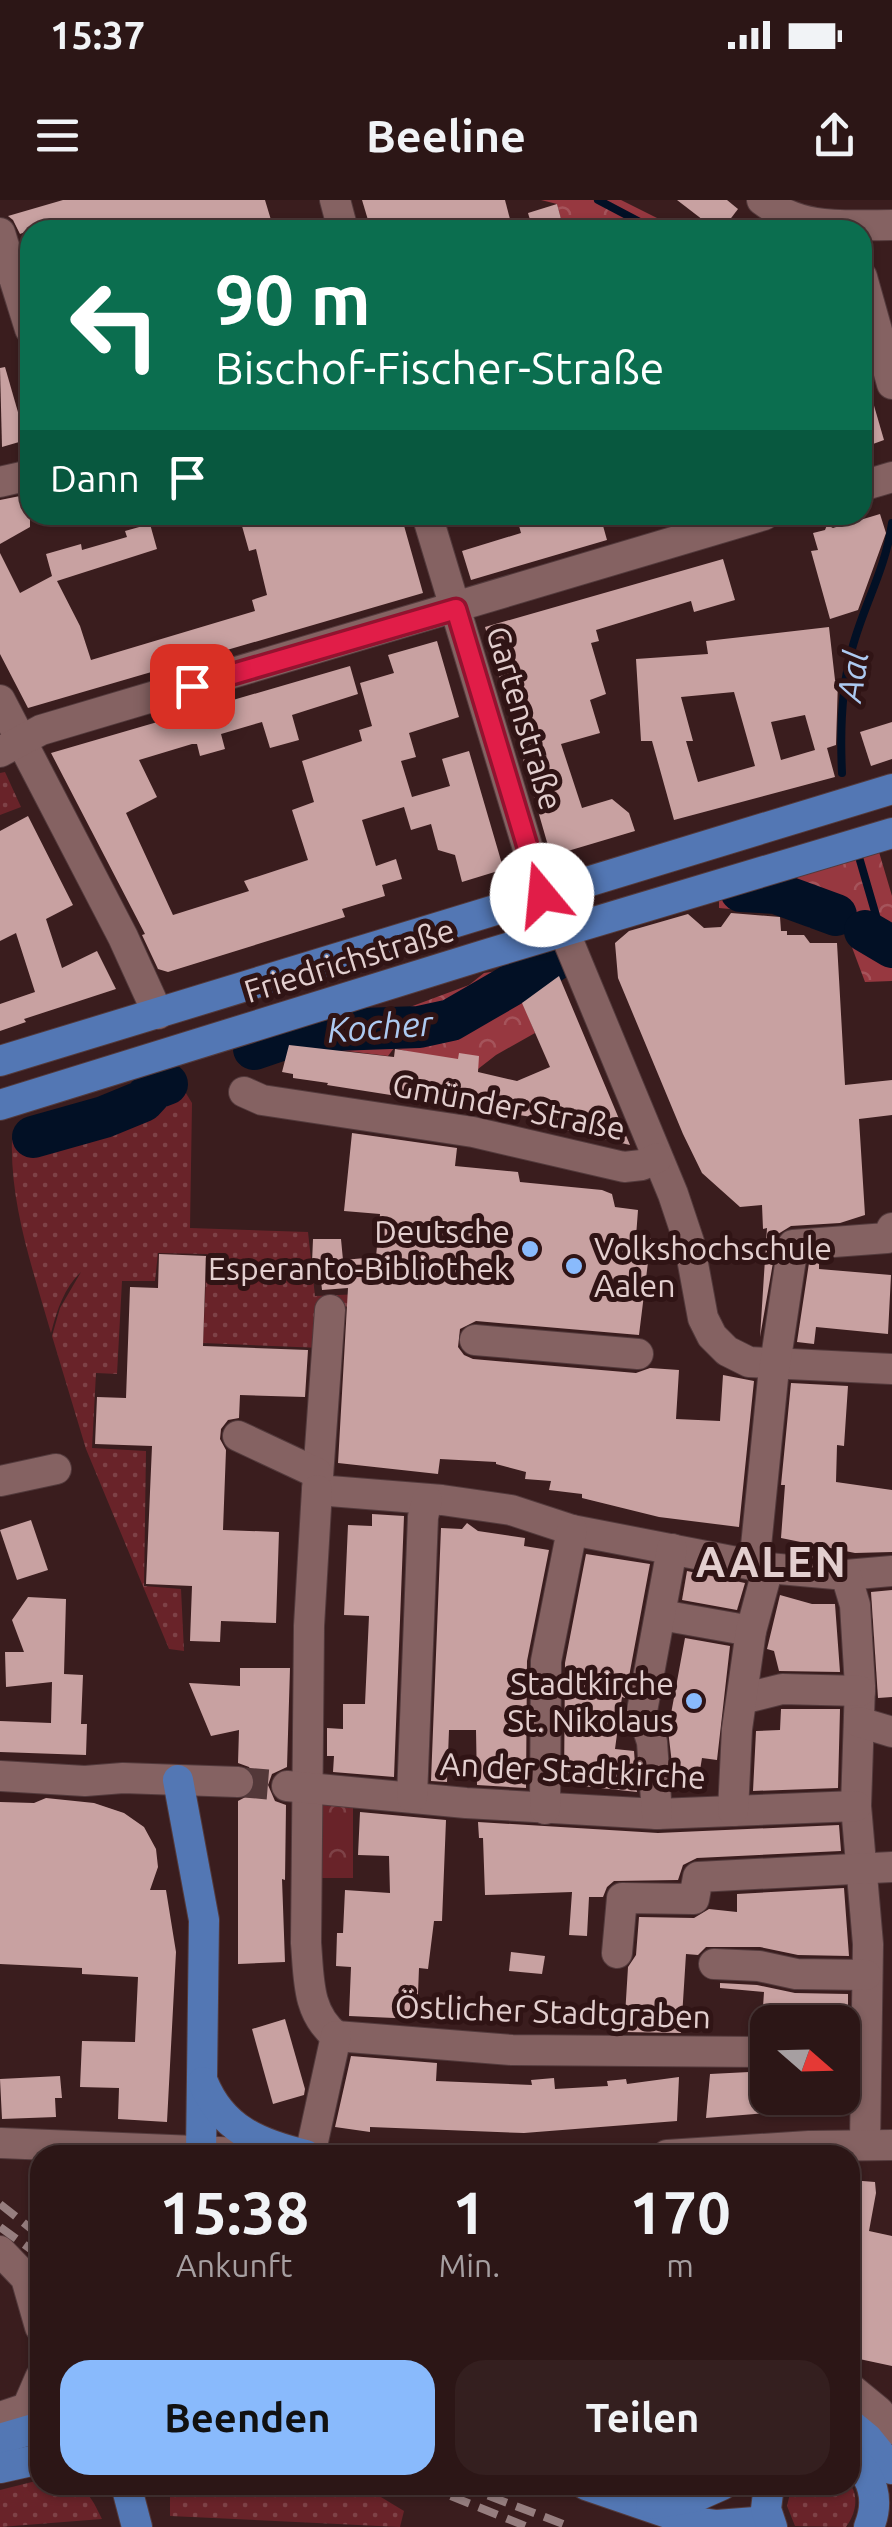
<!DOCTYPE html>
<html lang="de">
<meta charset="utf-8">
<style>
:root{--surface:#2c1616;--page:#341f1f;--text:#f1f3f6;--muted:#a69fa1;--line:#483535;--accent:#89bafc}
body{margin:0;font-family:Ubuntu,sans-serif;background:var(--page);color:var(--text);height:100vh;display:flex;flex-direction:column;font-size:38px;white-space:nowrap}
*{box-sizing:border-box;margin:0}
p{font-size:32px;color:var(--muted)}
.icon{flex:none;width:55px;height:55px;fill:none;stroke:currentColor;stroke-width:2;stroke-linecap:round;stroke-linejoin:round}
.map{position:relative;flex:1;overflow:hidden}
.panel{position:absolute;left:30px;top:1945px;width:830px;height:350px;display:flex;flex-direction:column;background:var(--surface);border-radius:30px;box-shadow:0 2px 8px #0004,0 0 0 2px var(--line)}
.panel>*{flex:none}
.guide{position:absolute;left:20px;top:20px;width:852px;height:305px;border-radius:30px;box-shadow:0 2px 8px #0004,0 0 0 2px var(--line);background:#0b6e4f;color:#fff;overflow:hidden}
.needle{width:65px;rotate:110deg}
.buttons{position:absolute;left:750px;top:1805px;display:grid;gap:20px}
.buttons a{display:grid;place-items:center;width:110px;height:110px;border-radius:20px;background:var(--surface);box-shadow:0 2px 8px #0004,0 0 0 2px var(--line);font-size:50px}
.pin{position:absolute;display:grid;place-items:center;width:85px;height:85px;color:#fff;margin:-42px;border-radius:20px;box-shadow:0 5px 15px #0006}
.me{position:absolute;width:110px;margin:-55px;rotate:343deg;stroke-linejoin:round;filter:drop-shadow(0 0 8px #0008)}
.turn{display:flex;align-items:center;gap:35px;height:210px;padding:0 30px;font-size:45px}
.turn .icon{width:130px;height:130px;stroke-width:2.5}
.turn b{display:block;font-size:70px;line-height:85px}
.then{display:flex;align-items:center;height:95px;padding:0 30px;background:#0003;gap:20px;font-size:38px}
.eta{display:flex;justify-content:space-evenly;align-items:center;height:170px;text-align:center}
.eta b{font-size:60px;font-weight:600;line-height:70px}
.button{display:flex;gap:20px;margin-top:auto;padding:20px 30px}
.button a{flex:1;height:115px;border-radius:30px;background:var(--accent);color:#111;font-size:40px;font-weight:600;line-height:115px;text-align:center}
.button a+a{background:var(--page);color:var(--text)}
.status{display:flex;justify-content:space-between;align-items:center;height:70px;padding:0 50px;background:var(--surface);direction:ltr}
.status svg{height:28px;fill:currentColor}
header{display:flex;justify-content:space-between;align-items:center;height:130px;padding:0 30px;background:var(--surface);font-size:45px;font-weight:600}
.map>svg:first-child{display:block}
</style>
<div class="status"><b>15:37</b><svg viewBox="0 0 49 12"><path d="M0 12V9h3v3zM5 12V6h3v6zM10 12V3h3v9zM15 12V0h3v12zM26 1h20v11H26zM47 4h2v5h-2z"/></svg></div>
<header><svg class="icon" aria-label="menu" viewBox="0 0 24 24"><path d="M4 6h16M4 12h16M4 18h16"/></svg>Beeline<svg class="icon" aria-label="share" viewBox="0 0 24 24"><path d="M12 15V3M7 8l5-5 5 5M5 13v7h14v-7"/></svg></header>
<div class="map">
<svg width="892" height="2327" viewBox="0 0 892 2327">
<defs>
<pattern id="grass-dots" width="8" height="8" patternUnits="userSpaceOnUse" patternTransform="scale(2.5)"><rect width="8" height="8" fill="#692329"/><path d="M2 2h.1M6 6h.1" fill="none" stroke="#7e4247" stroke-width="1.8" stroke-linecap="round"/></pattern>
<pattern id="forest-crowns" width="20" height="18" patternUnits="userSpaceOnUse" patternTransform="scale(2.5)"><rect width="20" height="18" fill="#973840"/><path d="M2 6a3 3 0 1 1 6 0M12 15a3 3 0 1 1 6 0" fill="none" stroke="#a5545b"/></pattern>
<pattern id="park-crowns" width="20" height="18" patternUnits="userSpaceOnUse" patternTransform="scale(2.5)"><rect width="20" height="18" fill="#692329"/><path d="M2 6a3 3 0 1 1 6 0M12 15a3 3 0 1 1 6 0" fill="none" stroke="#7e4247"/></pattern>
</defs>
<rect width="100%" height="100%" fill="#3a1d1e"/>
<g fill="url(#grass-dots)">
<polygon points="5,572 21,607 0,615 0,573"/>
<path d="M 173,872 L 192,903 L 190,1028 L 308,1032 L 315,1096 L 361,1094 L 360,1107 L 326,1106 L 321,1148 L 203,1143 L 207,1054 L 158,1053 L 155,1081 L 122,1081 L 117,1174 L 96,1173 L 92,1248 L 146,1251 L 144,1386 L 181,1389 L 184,1451 L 169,1449 L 86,1249 L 52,1136 L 60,1108 L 81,1072 C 64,1088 57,1110 51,1133 C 33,1070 10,1005 12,940 L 27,925 Z"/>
<path d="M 40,2280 L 40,2285 C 79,2285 85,2282 102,2319 L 0,2327 L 0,2290 Z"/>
<path d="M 850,2284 C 859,2297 856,2313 846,2327 L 795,2326 L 787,2306 L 792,2285 Z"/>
<polygon points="170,2285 361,2285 404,2311 400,2327 170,2316"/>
</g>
<g fill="url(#forest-crowns)">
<polygon points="541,0 621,0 681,30 564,30 557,4"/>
<polygon points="879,652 892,696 892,781 865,782 838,710 824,702 821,729 808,727 788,714 719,708 719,699"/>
<polygon points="552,763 559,776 523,803 535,833 496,855 478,869 394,848 388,856 339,850 340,846 329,845 317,827 367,823 469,785 484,773"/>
</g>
<polygon fill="url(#park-crowns)" points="308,1587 353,1593 353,1678 307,1678"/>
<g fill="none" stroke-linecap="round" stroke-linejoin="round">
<g stroke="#021025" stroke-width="8">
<polyline points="598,0 655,30"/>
<path d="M 842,573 C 840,532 841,489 852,449 C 864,404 885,371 892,323"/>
<polyline points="859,657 884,743"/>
</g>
<g stroke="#021025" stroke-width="42">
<polyline points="741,691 776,693 836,715"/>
<polyline points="865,731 892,747"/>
<polyline points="254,849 307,831 419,827 451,820 553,761"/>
<polyline points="33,937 104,917 143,901 154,889 167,884"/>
</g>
</g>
<g fill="#c8a1a1" fill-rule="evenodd">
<polygon points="63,0 265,0 274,30 30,30 20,34 13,20 8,16"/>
<polygon points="362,0 505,0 511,23 486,30 371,30"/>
<polygon points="677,0 727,0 738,9 722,30 716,30"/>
<polygon points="557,4 564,30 533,30 528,13"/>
<polygon points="5,167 26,240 2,247 0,168"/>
<polygon points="868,185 884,240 862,248 862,186"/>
<polygon points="30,294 30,327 0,344 0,300"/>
<polygon points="880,314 886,333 858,410 830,419 811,351 818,350 813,333 825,330 827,325 833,328 852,322 854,317 860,320"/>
<polygon points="296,315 401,315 423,393 28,508 0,454 0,353 20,393 52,376 46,354 81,344 82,350 127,337 125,331 150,324 157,349 57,381 80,426 91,460 255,411 252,400 267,395 256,349 249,351 242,326"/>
<polygon points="516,315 600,315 607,340 471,380 462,351 521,333"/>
<polygon points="723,359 735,400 694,412 691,401 596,430 599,441 591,443 606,494 590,500 600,533 561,544 582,608 612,599 629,613 635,631 551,656 485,427"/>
<path d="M 829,427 L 835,480 L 838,480 L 836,545 L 827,548 L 835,577 L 674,620 L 652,541 L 641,541 L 636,459 L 708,454 L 706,441 ZM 734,492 L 755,566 L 698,582 L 686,541 L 693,541 L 681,497 ZM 805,515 L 815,550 L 781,560 L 771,522 Z"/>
<polygon points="437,441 459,517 409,533 416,557 401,561 412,597 450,586 442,559 469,551 502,664 498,671 462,682 455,655 438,650 431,624 411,630 404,607 362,620 376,666 396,659 402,679 382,685 385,696 342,709 345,717 168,772 158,769 142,735 145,734 51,553 350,466 358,494 292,515 299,540 270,548 262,522 221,534 225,549 200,556 197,544 192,544 139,560 157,597 126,613 173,715 249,691 244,681 308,660 292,610 314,602 302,561 362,541 359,530 372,526 360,483 394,473 388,455"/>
<polygon points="892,522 892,559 871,566 860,532"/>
<polygon points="28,616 73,705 46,719 62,768 97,751 116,789 24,819 26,822 0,831 0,804 35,792 16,733 0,741 0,631"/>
<polygon points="731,713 780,717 781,731 787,731 787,735 804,735 810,743 837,743 845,885 892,880 892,915 859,919 865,1015 840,1023 791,1026 778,1034 760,1137 767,1028 763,1029 762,1005 740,1007 702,973 683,934 618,778 615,743 629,731 688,714 704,728 721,727"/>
<polygon points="559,776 630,945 557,928 557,921 327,885 328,883 293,878 293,874 282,872 289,845 394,857 395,849 458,859 459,853 479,856 478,872 517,881 550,867 522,803"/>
<polygon points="352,933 457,948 455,966 518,972 520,982 602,990 612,994 615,1007 638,1010 636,1037 651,1038 639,1135 476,1121 460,1129 458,1147 464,1155 473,1159 636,1173 650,1168 679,1170 676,1219 720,1221 723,1175 754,1181 739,1327 659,1317 582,1298 582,1294 549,1290 551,1281 525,1279 526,1272 496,1264 496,1262 440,1259 438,1274 338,1263 348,1088 322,1090 319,1062 312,1063 313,1039 341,1039 343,1060 376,1057 380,1014 344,1011"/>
<polygon points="159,1054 206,1056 203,1146 308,1150 305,1197 240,1195 239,1218 228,1220 221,1229 220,1239 226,1250 223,1330 279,1332 276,1423 221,1421 220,1442 190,1441 192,1386 146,1384 152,1246 95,1244 97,1197 126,1198 130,1087 158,1088"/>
<polygon points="819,1062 819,1069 891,1075 888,1134 816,1127 814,1144 797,1142 809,1063"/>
<polygon points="791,1183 848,1186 844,1246 837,1245 836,1282 892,1290 892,1352 855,1353 781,1338 785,1285 781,1285"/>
<polygon points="372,1314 404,1316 394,1577 333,1572 334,1556 327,1556 327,1528 343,1529 343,1504 365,1504 369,1416 344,1415 348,1325 372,1326"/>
<polygon points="31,1320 48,1370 17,1380 0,1330"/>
<polygon points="467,1323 478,1331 525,1338 524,1346 549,1350 527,1461 526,1588 477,1585 476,1530 449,1530 447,1582 431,1581 441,1328 462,1329"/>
<polygon points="586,1354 650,1364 625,1498 622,1497 615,1549 634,1551 637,1592 564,1584 565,1463"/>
<polygon points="687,1371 745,1383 737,1410 682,1400"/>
<polygon points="892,1390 892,1497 878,1498 871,1392"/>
<polygon points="780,1395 812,1404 835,1404 840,1472 779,1471 774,1451 767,1449"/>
<polygon points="28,1397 66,1399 64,1474 83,1475 81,1524 87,1524 86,1555 0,1552 0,1521 51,1523 52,1482 6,1487 5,1452 24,1452 12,1420"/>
<polygon points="685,1438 730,1446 717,1560 702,1558 699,1576 673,1572 668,1530"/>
<polygon points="240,1468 290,1468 287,1567 272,1574 268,1585 275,1601 286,1605 285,1680 282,1679 285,1762 238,1764 238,1601 253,1593 257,1582 249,1567 238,1563 239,1530 211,1536 189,1483 240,1486"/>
<polygon points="781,1509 840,1509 838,1588 753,1591 756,1531 780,1530"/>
<polygon points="46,1598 94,1603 124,1613 144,1627 156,1649 158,1667 150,1690 166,1690 176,1752 167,1922 118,1919 119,1888 80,1887 82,1841 135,1842 138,1777 82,1774 82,1768 0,1764 0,1602 34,1603"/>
<polygon points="360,1612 446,1620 442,1721 434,1721 428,1769 419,1768 417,1819 349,1816 351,1767 336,1766 337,1733 343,1733 345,1690 390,1693 389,1656 358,1655"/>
<polygon points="478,1622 658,1633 839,1625 841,1651 697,1658 683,1665 678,1680 614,1681 607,1687 603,1697 589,1697 587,1736 569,1735 572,1692 485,1695 483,1638 479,1638"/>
<polygon points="844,1688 849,1756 798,1755 760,1747 706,1747 698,1755 686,1754 681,1833 624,1832 628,1767 636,1755 639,1717 694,1718 709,1709 737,1712 737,1694"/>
<polygon points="511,1752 545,1756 542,1774 509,1771"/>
<polygon points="720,1783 757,1785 795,1793 848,1794 848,1822 762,1822 764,1792 720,1788"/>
<polygon points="285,1819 305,1889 304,1895 273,1904 252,1829"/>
<polygon points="351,1856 437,1863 436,1881 532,1885 531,1880 554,1878 555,1889 608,1886 607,1881 626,1879 627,1884 679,1877 677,1921 524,1933 370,1927 370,1932 335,1927"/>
<polygon points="768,1871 768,1913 706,1918 710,1874"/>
<polygon points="60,1876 62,1898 55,1898 56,1917 2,1919 0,1879"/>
<polygon points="850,1980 875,1982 876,1993 869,2031 892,2036 892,2166 850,2157"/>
</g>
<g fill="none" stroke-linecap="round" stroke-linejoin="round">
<polyline stroke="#533839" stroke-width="30" stroke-dasharray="30 15" stroke-linecap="butt" points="238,1582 287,1586"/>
<g stroke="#533a3c" stroke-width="32">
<g id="minor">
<polyline points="335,0 343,30"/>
<path d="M 762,0 C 803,31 843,25 892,25"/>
<polyline points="0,33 30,129"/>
<polyline points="862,77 892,184"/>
<polyline points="0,282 30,275"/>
<polyline points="862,286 892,277"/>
<polyline points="427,315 542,695 564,731 673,994 689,1042 703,1118 712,1136 727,1151 749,1162 892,1169"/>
<polyline points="0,500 123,737 158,814"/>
<polyline points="0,552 41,530 764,315"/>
<polyline points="244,892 262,900 473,932 624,967 642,965 657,958"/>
<polyline points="330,1110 317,1290 442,1300 511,1310 572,1330 768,1368 846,1375 892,1371"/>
<polyline points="475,1140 638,1154"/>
<polyline points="238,1236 317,1273"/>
<polyline points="0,1281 56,1269"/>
<path d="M 317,1290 L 309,1426 L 306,1743 C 309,1779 307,1813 336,1836"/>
<polyline points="754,1366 773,1178 793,1045 887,1038 892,1028"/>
<polyline points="846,1375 855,1405 860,1486 856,1606 868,1744 865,1944"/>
<polyline points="661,1415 751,1431"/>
<polyline points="742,1499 782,1489 860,1491"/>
<polyline points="859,1522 892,1532"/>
<polyline points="0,1576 85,1581 123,1578 238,1582"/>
<polyline points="287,1586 466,1603 657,1614 856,1606"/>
<polyline points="412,1597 423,1317 427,1300"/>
<polyline points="545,1609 546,1461 572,1330"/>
<polyline points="733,1611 737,1529 751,1431 768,1368"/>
<polyline points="657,1614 652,1542 642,1511 672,1349"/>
<polyline points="617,1753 622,1698 694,1699 698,1677 892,1667"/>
<polyline points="714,1764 759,1766 796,1774 866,1775"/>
<polyline points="336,1836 512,1850 768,1852"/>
<polyline points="1,1943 290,1955"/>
<polyline points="310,1955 336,1836"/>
<polyline points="667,1955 809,1946 892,1945"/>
<polyline points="0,2051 26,2078 40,2127"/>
<polyline points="850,2188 878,2211 892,2229"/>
<polyline points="0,2217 27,2208 40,2178"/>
</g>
</g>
<g stroke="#533a3c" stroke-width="32">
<g id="major">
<polyline points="0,861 892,589"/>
<polyline points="0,905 484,755 892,633"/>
<polyline points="178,1580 204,1720 201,1955"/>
<path d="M 203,1882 C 222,1929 259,1944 306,1955"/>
<polyline points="850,2224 867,2238 892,2269"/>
<polyline points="0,2239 40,2227"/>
<path d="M 850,2257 C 873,2275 880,2300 869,2327"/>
<polyline points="0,2268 40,2259"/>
<polyline points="126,2285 137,2327"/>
<polyline points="586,2285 694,2322 717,2325 769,2321"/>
<polyline points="769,2285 766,2309 772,2327"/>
<polyline points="651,2304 695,2297 722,2285"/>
</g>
</g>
<use href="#minor" stroke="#856262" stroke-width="30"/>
<use href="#major" stroke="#5377b4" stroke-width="30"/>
<g stroke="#967e7f" stroke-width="8" stroke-dasharray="20 10" stroke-linecap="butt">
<polyline points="0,2004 40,2036"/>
<polyline points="0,2027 40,2056"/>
<polyline points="423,2285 528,2327"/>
<polyline points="460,2285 571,2327"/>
</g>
</g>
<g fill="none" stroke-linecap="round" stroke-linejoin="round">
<g stroke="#92132f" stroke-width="25">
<polyline id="route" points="192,486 456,409 542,695"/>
</g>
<use href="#route" stroke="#e11d48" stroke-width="18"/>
</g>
<g fill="#89bafc" stroke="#301415" stroke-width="4">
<circle cx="530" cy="1049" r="10"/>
<circle cx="574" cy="1066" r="10"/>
<circle cx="694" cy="1501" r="10"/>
</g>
<g text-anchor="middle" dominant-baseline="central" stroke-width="10" stroke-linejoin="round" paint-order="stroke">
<g font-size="32" fill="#e3cfcf" stroke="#301415">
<text transform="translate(525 518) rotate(73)">Gartenstraße</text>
<text transform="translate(349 760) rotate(-17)">Friedrichstraße</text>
<text transform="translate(509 906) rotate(11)">Gmünder Straße</text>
<text transform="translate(573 1570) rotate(3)">An der Stadtkirche</text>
<text transform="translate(553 1811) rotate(2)">Östlicher Stadtgraben</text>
</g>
<g font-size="32" fill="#e3cfcf" stroke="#301415" text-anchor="end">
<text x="510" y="1031">Deutsche<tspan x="510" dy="37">Esperanto-Bibliothek</tspan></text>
<text x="594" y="1048" text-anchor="start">Volkshochschule<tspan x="594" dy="37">Aalen</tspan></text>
<text x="674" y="1483">Stadtkirche<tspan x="674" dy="37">St. Nikolaus</tspan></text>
</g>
<g font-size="35" font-style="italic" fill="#adcaf1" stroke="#301415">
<text transform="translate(852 476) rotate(-81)">Aal</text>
<text transform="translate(380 826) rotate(-4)">Kocher</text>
</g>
<g font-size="42" font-weight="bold" letter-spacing="2.5" fill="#e3cfcf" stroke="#301415">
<text x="772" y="1361">AALEN</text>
</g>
</g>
</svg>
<div class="buttons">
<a><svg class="needle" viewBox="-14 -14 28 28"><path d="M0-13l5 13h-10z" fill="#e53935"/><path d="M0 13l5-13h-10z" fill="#a69fa1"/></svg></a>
</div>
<div class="pin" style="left:192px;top:486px;background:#d93025"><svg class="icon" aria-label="arrive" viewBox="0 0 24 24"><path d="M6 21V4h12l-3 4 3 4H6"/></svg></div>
<svg class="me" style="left:542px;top:695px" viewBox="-20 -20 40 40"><circle r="19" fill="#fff"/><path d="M0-13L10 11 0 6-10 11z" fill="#e11d48"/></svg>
<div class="guide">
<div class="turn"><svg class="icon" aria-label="left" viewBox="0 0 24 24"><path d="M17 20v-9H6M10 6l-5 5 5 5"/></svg><div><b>90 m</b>Bischof-Fischer-Straße</div></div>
<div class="then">Dann<svg class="icon" aria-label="arrive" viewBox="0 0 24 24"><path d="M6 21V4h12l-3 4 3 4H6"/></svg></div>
</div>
<section class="panel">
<div class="eta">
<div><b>15:38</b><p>Ankunft</p></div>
<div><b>1</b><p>Min.</p></div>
<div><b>170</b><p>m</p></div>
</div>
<div class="button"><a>Beenden</a><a>Teilen</a></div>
</section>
</div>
